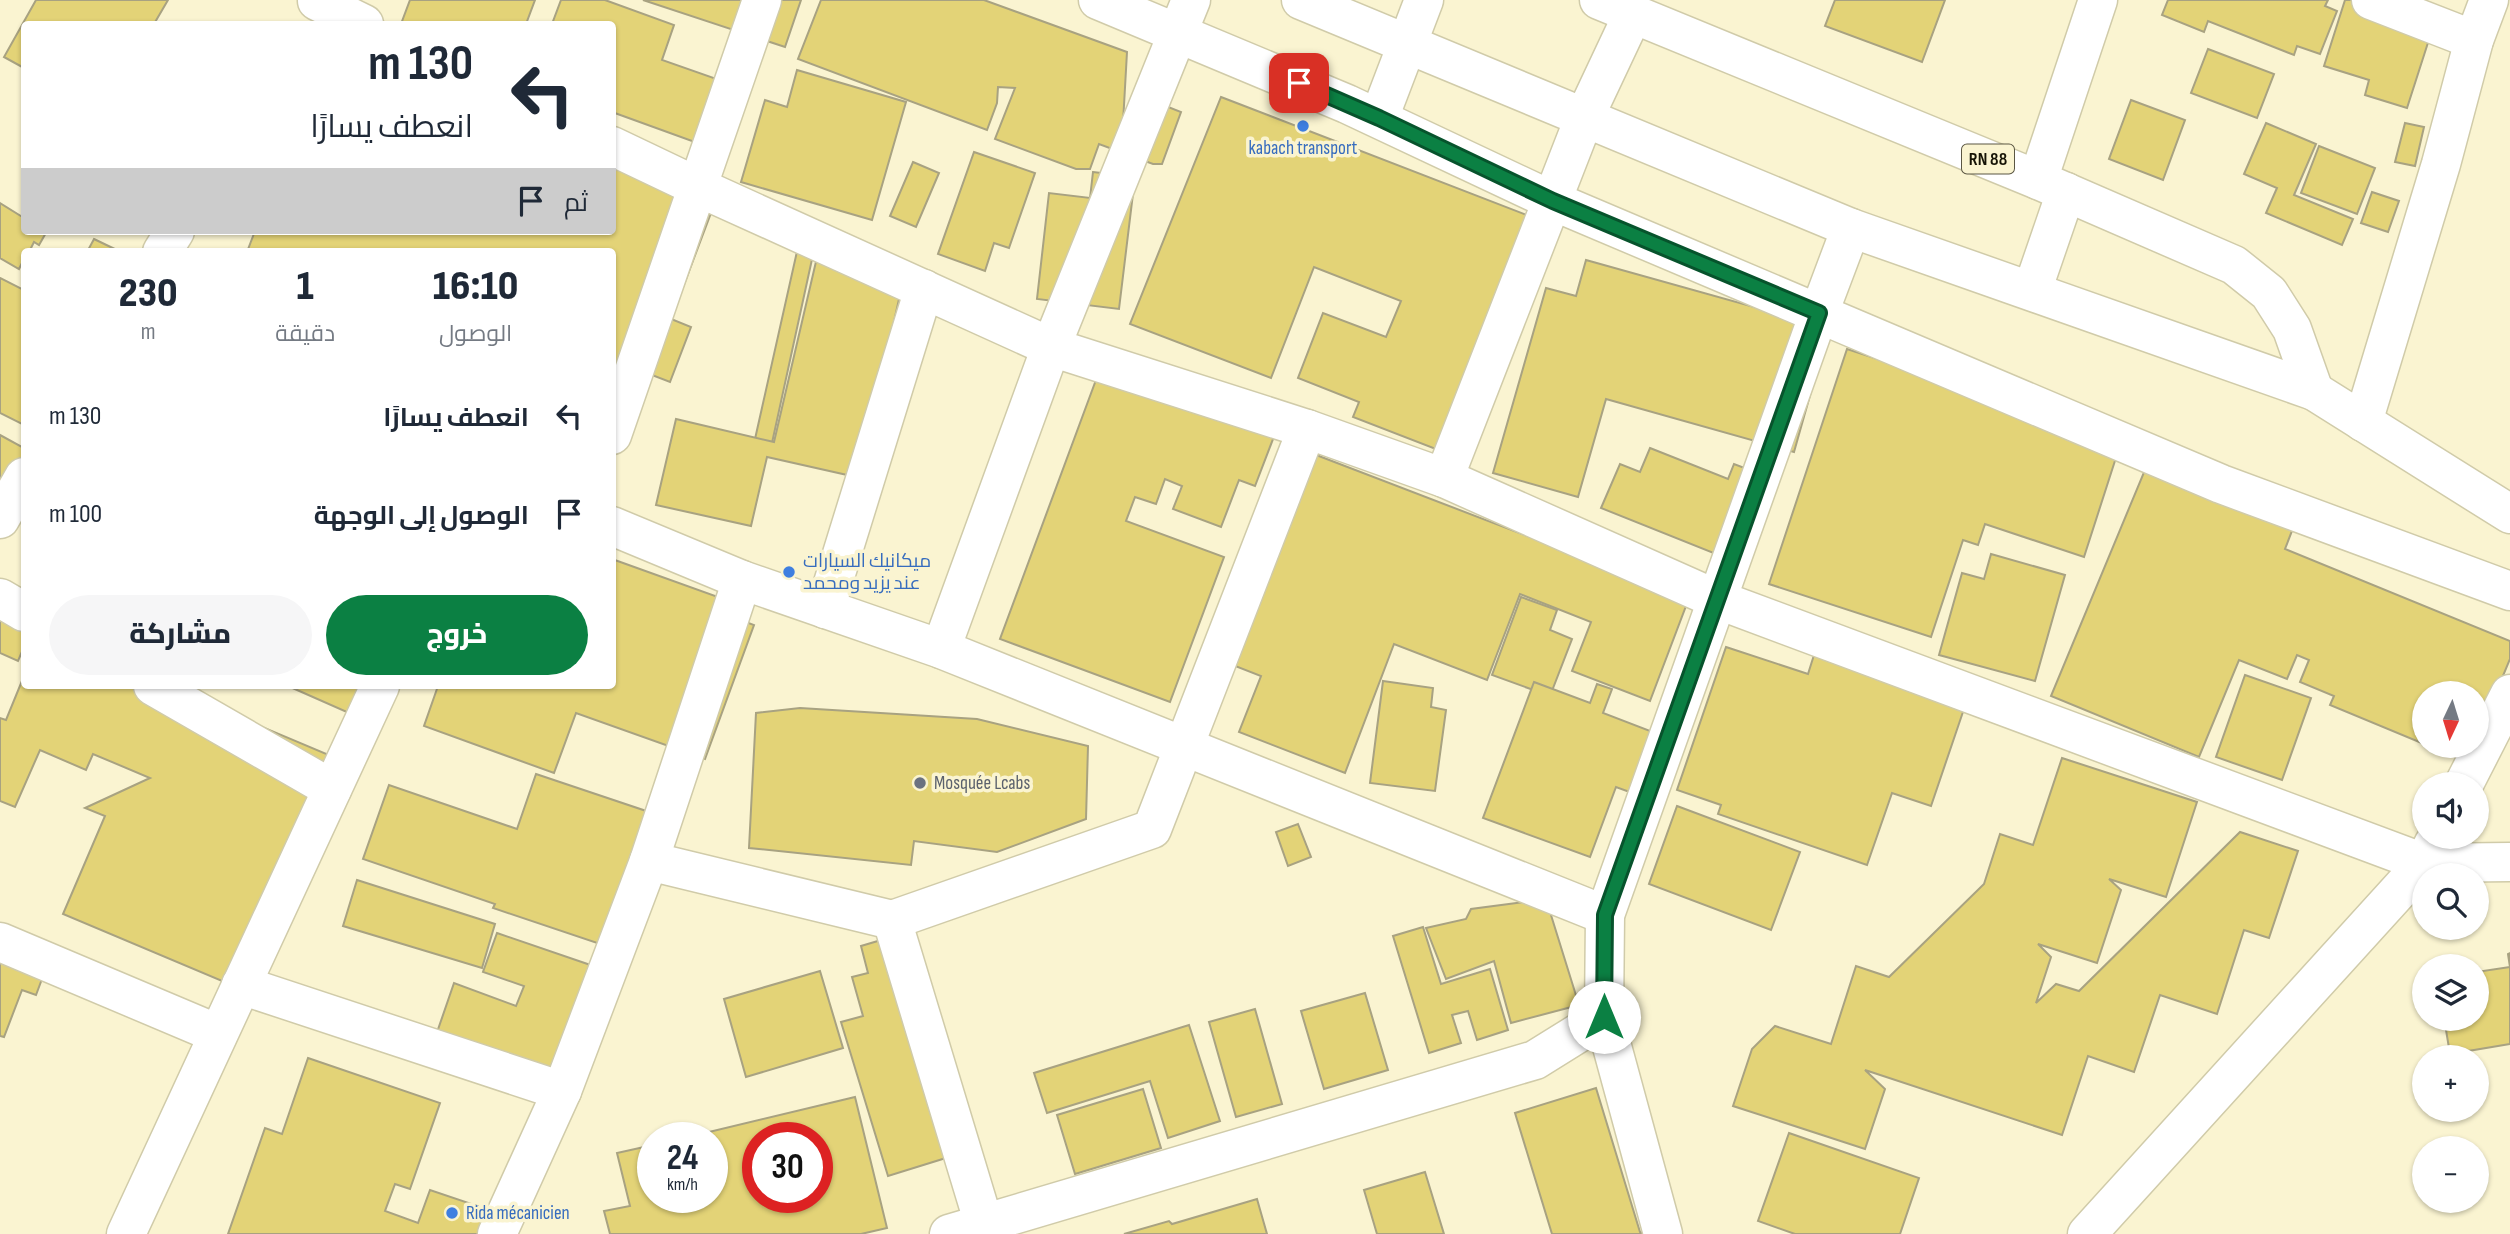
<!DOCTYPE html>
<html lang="ar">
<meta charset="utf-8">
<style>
:root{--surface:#fff;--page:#f6f6f7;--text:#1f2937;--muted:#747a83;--accent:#0b8043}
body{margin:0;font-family:"Sofia Sans Condensed",Cairo,sans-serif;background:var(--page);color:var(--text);direction:rtl;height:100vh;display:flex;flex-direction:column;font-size:26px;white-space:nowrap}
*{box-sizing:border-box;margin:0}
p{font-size:23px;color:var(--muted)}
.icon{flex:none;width:38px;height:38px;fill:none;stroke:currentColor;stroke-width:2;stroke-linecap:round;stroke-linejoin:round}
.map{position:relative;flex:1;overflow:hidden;direction:ltr}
.sheet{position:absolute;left:21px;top:248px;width:595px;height:441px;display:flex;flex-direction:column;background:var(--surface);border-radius:7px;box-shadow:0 2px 5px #0004;direction:rtl}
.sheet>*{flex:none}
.guide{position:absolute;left:21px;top:21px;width:595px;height:214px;border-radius:7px;box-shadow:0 2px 5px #0004;direction:rtl;background:#fff;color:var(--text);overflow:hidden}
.needle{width:46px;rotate:184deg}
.controls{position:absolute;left:2412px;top:681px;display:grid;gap:14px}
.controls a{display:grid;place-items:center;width:77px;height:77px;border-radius:50%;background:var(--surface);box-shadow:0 2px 5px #0004;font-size:35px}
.speed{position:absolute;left:637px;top:1122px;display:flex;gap:14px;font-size:35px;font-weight:700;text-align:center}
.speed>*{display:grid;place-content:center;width:91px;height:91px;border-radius:50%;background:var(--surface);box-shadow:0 2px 5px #0004;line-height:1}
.speed small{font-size:18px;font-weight:400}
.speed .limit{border:10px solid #d22;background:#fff;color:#111}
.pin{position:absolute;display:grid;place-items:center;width:60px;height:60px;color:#fff;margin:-30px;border-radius:14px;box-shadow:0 4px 10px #0006}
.me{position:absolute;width:77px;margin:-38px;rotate:0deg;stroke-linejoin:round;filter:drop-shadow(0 0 5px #0008)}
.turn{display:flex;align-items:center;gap:24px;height:147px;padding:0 28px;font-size:32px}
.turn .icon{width:91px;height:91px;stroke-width:2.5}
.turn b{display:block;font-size:49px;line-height:60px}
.then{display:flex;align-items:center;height:66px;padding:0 28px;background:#0003;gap:14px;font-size:26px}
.eta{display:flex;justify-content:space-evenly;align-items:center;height:119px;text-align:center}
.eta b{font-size:42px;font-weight:800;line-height:49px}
.button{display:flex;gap:14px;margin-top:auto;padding:14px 28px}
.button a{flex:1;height:80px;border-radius:42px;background:var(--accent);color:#fff;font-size:28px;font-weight:800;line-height:80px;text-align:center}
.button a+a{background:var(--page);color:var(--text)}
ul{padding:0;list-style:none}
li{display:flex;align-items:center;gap:21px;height:98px;padding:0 28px}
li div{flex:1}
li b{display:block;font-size:26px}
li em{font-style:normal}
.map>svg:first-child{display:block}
</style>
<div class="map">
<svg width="2510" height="1234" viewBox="0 0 2510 1234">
<rect width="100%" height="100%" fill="#faf4d1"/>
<g fill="#e3d377" stroke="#a8a281" stroke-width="2" fill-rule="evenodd">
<polygon points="36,0 168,0 154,24 24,24 24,68 4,57"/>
<polygon points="410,0 535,0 526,24 401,24"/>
<polygon points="561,0 605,0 674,25 662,60 748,90 725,153 612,112 612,24 552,24"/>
<polygon points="643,0 801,0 785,47"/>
<polygon points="821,0 984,0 1127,52 1123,123 1148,99 1181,112 1162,164 1153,164 1099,144 1090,169 1076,169 995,139 1015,88 998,87 997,103 987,130 798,59"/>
<polygon points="1835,0 1945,0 1922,62 1825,26"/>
<polygon points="2168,0 2328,0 2325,6 2337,11 2320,54 2297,46 2294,55 2208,21 2204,32 2162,15"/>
<polygon points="2345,0 2359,0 2434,24 2407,108 2365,95 2369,80 2324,66"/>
<polygon points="2208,49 2274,74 2257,118 2191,93"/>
<polygon points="797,70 906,102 872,220 741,182 765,100 787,107"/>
<polygon points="1221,97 1550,224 1459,458 1353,417 1359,402 1298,378 1323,313 1386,337 1401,301 1314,267 1271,378 1130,324"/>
<polygon points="2131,100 2185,120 2163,180 2109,159"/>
<polygon points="2266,123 2316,144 2294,195 2353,219 2342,245 2266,213 2277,188 2244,174"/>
<polygon points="2405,123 2424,127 2415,166 2395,162"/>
<polygon points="2319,146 2375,168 2357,214 2301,193"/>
<polygon points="974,152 1035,173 1009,248 994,243 985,271 938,254"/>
<polygon points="612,157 717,197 671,319 691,327 670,382 634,368 612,424 612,252 247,252 255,231 612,231"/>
<polygon points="913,162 939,173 916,227 890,216"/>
<polygon points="1093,172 1135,177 1119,309 1037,299 1049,193 1090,198"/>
<polygon points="2372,192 2399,201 2388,232 2361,223"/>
<polygon points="0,203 24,218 24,231 47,231 39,245 34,242 29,252 24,252 24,259 19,269 0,258"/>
<polygon points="94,239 121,252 87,252"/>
<polygon points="798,247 814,250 772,443 755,439"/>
<polygon points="818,253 905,272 880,385 865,479 767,457 751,526 656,505 676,419 774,442"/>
<polygon points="1586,260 1829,328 1794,452 1606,399 1578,497 1493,473 1546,288 1576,296"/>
<polygon points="0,278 24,290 24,425 0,413"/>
<polygon points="1847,349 2122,439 2084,557 1985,524 1978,545 1963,540 1931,637 1769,584"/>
<polygon points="1103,361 1278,426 1255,486 1239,480 1221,527 1173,509 1182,486 1165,479 1156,504 1135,497 1126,521 1224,557 1170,702 1000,639"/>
<polygon points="0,435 24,448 24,487 0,529"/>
<polygon points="1650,448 1728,479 1734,464 1771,478 1736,562 1601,508 1620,464 1640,472"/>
<polygon points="1311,453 1689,598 1650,701 1572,671 1591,622 1520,594 1487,680 1394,644 1345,773 1239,732 1261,676 1230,664"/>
<polygon points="2152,453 2295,523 2285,549 2510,641 2510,659 2476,741 2476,693 2424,693 2424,744 2330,705 2334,696 2300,682 2309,660 2297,655 2287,679 2239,660 2199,757 2051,696"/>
<polygon points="1991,554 2065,575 2035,681 1939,655 1962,573 1984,579"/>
<polygon points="612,559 732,602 727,615 754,625 705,759 576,713 554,773 424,726 438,686 612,686"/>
<polygon points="0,595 24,604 24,647 18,661 0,653"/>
<polygon points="1521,597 1557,610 1550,630 1572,639 1550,696 1492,675"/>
<polygon points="1726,647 1808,674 1814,655 1965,706 1931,806 1892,793 1867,865 1718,814 1721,805 1677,790"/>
<polygon points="2245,675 2311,698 2282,780 2216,757"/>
<polygon points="24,676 24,686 165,686 343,761 241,989 63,914 105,816 85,808 150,778 93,754 86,770 40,750 15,807 0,801 0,718 6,720"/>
<polygon points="1383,681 1433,688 1431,707 1446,710 1435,791 1370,783"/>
<polygon points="1534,682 1590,703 1597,684 1612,689 1603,713 1658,734 1635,794 1616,787 1590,857 1483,818"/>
<polygon points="288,686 372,686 358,717"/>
<polygon points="800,708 977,719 1088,746 1086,819 997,852 914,841 911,865 749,848 756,713"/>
<polygon points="2429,746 2474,746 2468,762"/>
<polygon points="2062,758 2197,802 2166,897 2109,879 2121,890 2097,963 2038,944 2051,957 2036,1003 2056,984 2079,991 2240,832 2298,851 2269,938 2244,930 2217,1014 2160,995 2134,1072 2088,1056 2062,1135 1865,1070 1885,1089 1865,1149 1733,1106 1752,1049 1775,1026 1831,1044 1856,966 1889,977 1984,884 2000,834 2033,845"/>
<polygon points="536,774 667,818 621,951 493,908 495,904 363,859 389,785 517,829"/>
<polygon points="1677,806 1800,852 1771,930 1649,884"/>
<polygon points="1298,824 1311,857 1288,866 1276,832"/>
<polygon points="357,880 495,924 482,968 343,926"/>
<polygon points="1546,899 1579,1005 1511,1023 1494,961 1446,979 1426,928 1466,919 1471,909"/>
<polygon points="1423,927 1441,984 1490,969 1508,1030 1477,1040 1468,1011 1452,1015 1461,1043 1429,1053 1393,936"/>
<polygon points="497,933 605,970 571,1092 433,1044 454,983 516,1006 524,986 483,972"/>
<polygon points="898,935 978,1148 888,1176 841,1022 863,1016 852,977 868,973 861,946"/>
<polygon points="0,941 49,960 36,995 22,990 4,1037 0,1036"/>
<polygon points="2510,953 2510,1044 2450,1054 2444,1018 2476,1018 2476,972 2510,967 2508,954"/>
<polygon points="820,971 843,1048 746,1077 724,999"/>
<polygon points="1365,993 1388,1070 1324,1089 1301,1011"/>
<polygon points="1255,1009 1282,1104 1236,1117 1209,1022"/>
<polygon points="1189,1025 1220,1121 1168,1138 1150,1081 1047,1113 1034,1073"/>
<polygon points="308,1058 440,1103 410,1189 395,1184 385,1211 418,1223 430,1190 513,1218 507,1234 228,1234 265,1128 282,1134"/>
<polygon points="1596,1088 1640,1232 1644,1234 1552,1234 1515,1113"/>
<polygon points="1143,1089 1161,1148 1075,1174 1057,1115"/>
<path d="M 855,1097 L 887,1228 L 861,1234 L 610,1234 L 604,1211 L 630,1206 L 617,1153 L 653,1145 L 653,1197 L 712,1197 L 712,1138 L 684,1138 ZM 758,1138 L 817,1138 L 817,1197 L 758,1197 Z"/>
<polygon points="1789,1133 1919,1178 1900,1234 1795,1234 1758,1221"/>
<polygon points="1425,1172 1444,1234 1377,1234 1364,1190"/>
<polygon points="1257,1199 1267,1234 1124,1234 1169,1221 1172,1224"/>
</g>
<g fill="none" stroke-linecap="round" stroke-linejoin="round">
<g stroke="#d0cba9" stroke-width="41">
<g id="minor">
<polyline points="1098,0 1347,104 1553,201 2221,484 2510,591"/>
<polyline points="2371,0 2474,40"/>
<polyline points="317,1 364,24"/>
<polyline points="612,146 698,187 1051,347 1307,429 1444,478 1716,599 2424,863 2510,862"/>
<polyline points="2038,180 2098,0"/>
<polyline points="162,252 175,231"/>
<polyline points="2363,422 2441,164 2474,40 2489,0"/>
<polyline points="612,435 762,0"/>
<polyline points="1444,478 1585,116 1633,14"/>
<polyline points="0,519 24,477"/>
<polyline points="612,526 742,580 941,649 1605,915"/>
<polyline points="0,598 24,612"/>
<polyline points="825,609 924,289"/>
<polyline points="941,649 1051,347 1191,0"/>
<polyline points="153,686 332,789"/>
<polyline points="2464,784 2510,694"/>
<polyline points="649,861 892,920 987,1234"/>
<polyline points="892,920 1152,829 1307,429"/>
<polyline points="0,942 218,1034"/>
<polyline points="241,985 562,1091"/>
<polyline points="126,1234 380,686"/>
<polyline points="497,1234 562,1091 649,861 742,580"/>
<polyline points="949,1234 1535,1060 1604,1017"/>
<polyline points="1663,1234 1604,1017 1605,915 1819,313 1851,228"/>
<polyline points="2087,1234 2424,863 2434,843"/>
</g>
</g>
<g stroke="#d0cba9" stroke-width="41">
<polyline id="tertiary" points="1379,118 1424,0"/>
</g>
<g stroke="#d0cba9" stroke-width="41">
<g id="primary">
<polyline points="1301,0 1851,228 2314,391 2510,514"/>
<polyline points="1599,0 2038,180 2234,265 2269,293 2292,329 2314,391"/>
<polyline points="2032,291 2066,192"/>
</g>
</g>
<use href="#minor" stroke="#fff" stroke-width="38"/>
<use href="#tertiary" stroke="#fff" stroke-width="38"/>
<use href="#primary" stroke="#fff" stroke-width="38"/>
</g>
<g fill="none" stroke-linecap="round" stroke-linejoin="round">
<g stroke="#07532c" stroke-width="18">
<polyline id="route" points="1299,83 1379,118 1553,201 1819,313 1605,915 1604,1017"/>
</g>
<use href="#route" stroke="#0b8043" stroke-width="12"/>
</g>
<g fill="#3f7fe0" stroke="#faf4d1" stroke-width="2.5">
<circle cx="1303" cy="126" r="7"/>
<circle cx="789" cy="572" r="7"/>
<circle cx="452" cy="1213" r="7"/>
</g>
<circle fill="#6b7280" stroke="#faf4d1" stroke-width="2.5" cx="920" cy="783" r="7"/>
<g text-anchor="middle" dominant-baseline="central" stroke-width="7" stroke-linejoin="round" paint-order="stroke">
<rect fill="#faf4d1" stroke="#5a5643" stroke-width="2" x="1962" y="144.5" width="52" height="29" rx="5"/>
<g font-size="18" font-weight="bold" fill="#151306">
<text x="1988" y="159">RN 88</text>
</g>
<g font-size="19" fill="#366cbe" stroke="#faf4d1" text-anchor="start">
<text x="1303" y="148" text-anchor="middle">kabach transport</text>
<text x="803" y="561">ميكانيك السيارات<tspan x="803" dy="22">عند يزيد ومحمد</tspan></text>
<text x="466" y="1213">Rida mécanicien</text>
</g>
<g font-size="19" fill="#5b616d" stroke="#faf4d1" text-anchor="start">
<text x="934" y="783">Mosquée Lcabs</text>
</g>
</g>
</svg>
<div class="controls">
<a><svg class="needle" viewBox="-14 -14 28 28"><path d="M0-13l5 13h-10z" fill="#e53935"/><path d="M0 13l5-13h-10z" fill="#747a83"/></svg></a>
<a><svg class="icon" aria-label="sound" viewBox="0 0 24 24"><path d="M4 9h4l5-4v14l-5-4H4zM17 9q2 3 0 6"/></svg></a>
<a><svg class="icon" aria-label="search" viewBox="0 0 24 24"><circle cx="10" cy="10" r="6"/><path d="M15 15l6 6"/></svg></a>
<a><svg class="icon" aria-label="layers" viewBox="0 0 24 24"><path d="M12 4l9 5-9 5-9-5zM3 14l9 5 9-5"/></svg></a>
<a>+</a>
<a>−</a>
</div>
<div class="speed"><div>24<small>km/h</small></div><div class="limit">30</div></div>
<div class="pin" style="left:1299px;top:83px;background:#d93025"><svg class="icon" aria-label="arrive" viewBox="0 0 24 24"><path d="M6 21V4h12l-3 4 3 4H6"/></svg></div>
<svg class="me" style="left:1604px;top:1017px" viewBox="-20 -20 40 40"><circle r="19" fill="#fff"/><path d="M0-13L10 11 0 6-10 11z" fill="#0b8043"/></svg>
<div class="guide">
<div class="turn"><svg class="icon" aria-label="left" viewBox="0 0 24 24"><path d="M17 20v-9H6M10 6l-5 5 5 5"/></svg><div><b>130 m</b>انعطف يسارًا</div></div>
<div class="then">ثم<svg class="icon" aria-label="arrive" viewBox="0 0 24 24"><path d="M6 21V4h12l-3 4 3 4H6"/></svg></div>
</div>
<section class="sheet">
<div class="eta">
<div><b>16:10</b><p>الوصول</p></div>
<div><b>1</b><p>دقيقة</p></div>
<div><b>230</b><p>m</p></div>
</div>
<ul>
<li><svg class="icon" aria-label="left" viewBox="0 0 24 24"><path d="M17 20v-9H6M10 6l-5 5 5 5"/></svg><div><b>انعطف يسارًا</b></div><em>130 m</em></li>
<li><svg class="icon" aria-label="arrive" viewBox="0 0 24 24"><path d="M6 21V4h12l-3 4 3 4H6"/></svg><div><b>الوصول إلى الوجهة</b></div><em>100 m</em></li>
</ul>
<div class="button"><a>خروج</a><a>مشاركة</a></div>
</section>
</div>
